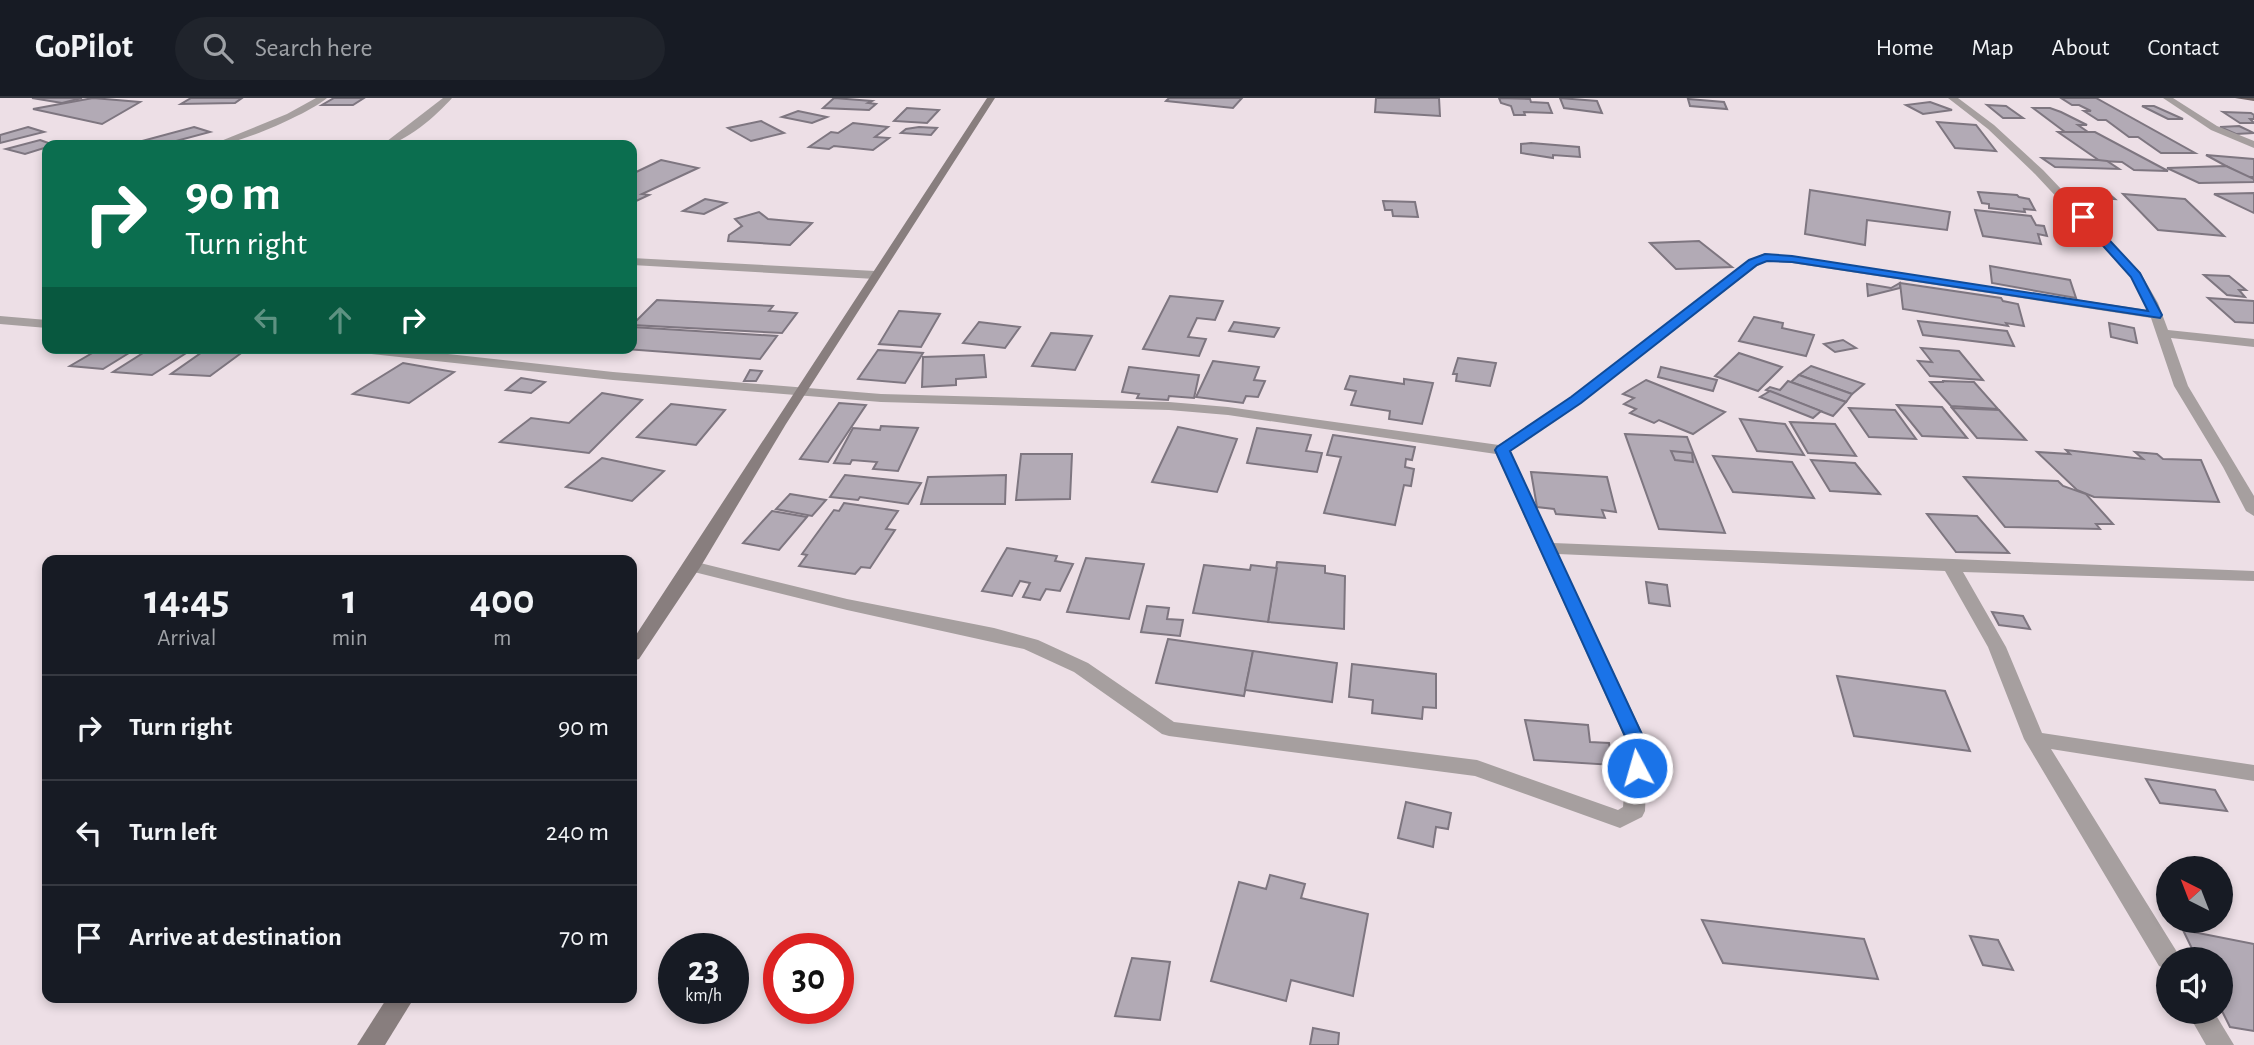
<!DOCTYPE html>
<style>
:root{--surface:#171b24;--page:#20242c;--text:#f1f3f6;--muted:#9ea1a6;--line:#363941}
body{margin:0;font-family:"Alegreya Sans",sans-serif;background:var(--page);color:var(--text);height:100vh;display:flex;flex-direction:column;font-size:26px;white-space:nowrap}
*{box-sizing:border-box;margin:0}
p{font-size:23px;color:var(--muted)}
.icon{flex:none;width:38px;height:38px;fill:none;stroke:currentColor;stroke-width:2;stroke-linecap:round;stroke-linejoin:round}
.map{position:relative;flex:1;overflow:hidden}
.details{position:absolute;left:42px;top:457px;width:595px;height:448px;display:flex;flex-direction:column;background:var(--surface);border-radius:14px;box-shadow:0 4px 10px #0003}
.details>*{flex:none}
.top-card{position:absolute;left:42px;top:42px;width:595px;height:214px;border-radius:14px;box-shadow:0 4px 10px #0003;background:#0b6e4f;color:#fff;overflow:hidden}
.needle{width:46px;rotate:318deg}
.buttons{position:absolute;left:2156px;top:758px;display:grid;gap:14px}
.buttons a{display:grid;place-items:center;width:77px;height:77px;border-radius:50%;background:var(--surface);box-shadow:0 4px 10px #0003;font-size:35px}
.speed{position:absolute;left:658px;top:835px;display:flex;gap:14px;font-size:35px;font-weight:700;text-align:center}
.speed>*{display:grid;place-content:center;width:91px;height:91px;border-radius:50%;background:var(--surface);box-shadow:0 4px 10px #0003;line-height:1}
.speed small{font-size:18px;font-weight:400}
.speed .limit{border:10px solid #d22;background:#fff;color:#111}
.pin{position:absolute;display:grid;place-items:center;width:60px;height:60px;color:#fff;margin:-30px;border-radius:14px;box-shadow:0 4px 10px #0006}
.me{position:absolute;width:77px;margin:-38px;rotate:354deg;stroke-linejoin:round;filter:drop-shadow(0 0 5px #0008)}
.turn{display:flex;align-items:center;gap:24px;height:147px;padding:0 28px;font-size:32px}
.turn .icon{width:91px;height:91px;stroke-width:2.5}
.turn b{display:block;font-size:49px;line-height:60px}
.lanes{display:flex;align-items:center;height:66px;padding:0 28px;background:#0003;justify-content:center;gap:35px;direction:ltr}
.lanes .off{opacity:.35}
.eta{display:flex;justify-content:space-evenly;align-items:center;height:119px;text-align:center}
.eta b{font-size:42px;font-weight:700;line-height:49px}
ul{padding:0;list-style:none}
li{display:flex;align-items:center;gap:21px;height:105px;padding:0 28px;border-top:2px solid var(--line)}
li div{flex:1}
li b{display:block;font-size:26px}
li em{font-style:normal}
header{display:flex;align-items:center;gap:42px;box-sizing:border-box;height:98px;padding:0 35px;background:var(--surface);border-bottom:2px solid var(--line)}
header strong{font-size:33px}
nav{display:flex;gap:38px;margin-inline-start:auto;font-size:24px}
.search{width:490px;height:63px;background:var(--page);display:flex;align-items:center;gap:18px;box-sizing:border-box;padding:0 24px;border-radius:38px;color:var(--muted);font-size:26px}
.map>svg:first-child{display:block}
</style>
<header>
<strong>GoPilot</strong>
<div class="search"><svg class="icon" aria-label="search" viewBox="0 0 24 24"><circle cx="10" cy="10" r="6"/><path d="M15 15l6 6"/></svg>Search here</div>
<nav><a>Home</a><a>Map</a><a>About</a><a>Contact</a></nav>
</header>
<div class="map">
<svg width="2254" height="947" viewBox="0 0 2254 947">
<rect width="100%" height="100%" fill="#eddfe6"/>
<g fill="#b2aab5" stroke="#7e7680" stroke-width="2">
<polygon points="32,0 82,0 62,5"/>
<polygon points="93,0 140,4 102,26 33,11"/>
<polygon points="191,0 242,0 235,5 181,6"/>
<polygon points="334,0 364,0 353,7 322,7"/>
<polygon points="834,0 872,3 868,5 876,6 869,12 823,10"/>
<polygon points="1169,0 1242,0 1233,10 1166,3"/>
<polygon points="1376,0 1439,0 1440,18 1375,14"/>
<polygon points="1499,0 1530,1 1531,4 1548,5 1552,15 1524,14 1525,17 1514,17 1511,8 1501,5"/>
<polygon points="1560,0 1597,3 1602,15 1564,10"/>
<polygon points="2061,0 2096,0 2195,55 2161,55 2138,39 2129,39 2106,22 2098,22 2084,13 2091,13 2079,7 2072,7"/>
<polygon points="1688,1 1724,4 1727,11 1690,8"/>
<polygon points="1930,4 1952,12 1923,16 1906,7"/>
<polygon points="1987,7 2006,8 2023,20 2003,20"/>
<polygon points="2142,8 2154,8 2183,21 2168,21"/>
<polygon points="907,10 939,12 927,25 894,23"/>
<polygon points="2033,10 2050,10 2061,14 2087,27 2078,27 2088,34 2065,34"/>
<polygon points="798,13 827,19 812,25 782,19"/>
<polygon points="2223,14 2251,15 2254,17 2254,21 2250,21 2254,25 2240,25"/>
<polygon points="761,23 784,35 751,43 728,30"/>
<polygon points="1937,24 1976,27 1996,53 1955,50"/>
<polygon points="853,25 888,29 875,39 889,40 873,52 834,48 829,51 809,49 831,34 838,35"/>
<polygon points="2239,28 2254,35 2236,36 2220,29"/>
<polygon points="28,29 44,34 0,45 0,37"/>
<polygon points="194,29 210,34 161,47 131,46"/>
<polygon points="919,29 937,30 931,37 901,35 906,31"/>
<polygon points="2058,34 2095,34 2168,73 2134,72 2122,64 2100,63"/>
<polygon points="40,42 54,47 25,56 6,51"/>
<polygon points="1531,45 1579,49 1580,59 1553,57 1553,60 1521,55 1521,46"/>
<polygon points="2206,57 2254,61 2254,79 2246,79"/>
<polygon points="2042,60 2098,62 2107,63 2119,71 2055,69"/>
<polygon points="661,62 698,70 642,96 649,97 632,105 632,76"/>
<polygon points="2226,68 2254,81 2254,84 2199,85 2167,70"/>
<polygon points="1810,92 1950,114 1947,132 1867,122 1865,147 1805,136"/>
<polygon points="2068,93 2108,95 2115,101 2076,99"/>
<polygon points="1978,94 2017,97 2019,99 2029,101 2035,112 2024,111 2025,114 1989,110 1989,106 1982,105"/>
<polygon points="2254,95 2254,115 2214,96"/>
<polygon points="2123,96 2185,101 2224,138 2158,132"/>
<polygon points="705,101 726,105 704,116 683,113"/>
<polygon points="1383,103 1415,104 1418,119 1393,118 1392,112 1385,112"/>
<polygon points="1975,112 2031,118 2036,127 2044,128 2047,138 2038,136 2041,146 1983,138"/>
<polygon points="759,114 768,121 812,125 790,147 728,143 729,137 742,128 735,121"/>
<polygon points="1699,143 1732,169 1676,171 1650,145"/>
<polygon points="1990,168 2070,182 2076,200 1992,185"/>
<polygon points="2204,177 2229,178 2246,192 2239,192 2245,199 2227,197"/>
<polygon points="1900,185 1900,190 1868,198 1867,186 1891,190"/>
<polygon points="1900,185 2001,200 2003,203 2018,206 2024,228 2006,225 2008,228 1903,211"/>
<polygon points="1170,198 1223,203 1215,222 1197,220 1188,239 1206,241 1199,258 1143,251"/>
<polygon points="2208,200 2254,203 2254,225 2235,224"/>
<polygon points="657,202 773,208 769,213 797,215 782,235 632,227"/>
<polygon points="899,213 940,216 921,249 879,246"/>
<polygon points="1754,219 1783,225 1782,230 1814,237 1806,258 1739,243"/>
<polygon points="1918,223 2007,233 2014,248 1923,237"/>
<polygon points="979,224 1020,229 1005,250 963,245"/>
<polygon points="1234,224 1279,230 1274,239 1229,233"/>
<polygon points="2109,225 2134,230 2137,245 2111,239"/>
<polygon points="632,229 777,238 760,261 612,250 632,250"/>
<polygon points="1051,235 1092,238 1075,272 1032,268"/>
<polygon points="1843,242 1856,250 1835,254 1824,246"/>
<polygon points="101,250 137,250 103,271 70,268"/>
<polygon points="151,250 194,250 152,277 113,274"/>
<polygon points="208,250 248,250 210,278 171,276"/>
<polygon points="1921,250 1959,253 1983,282 1930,278 1918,263 1932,264"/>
<polygon points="878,252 923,255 905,285 858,281"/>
<polygon points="1739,255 1782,269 1758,293 1715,278"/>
<polygon points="984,257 986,279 956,281 956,287 922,289 923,259"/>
<polygon points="1458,260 1496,265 1490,288 1456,283 1457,276 1453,276"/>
<polygon points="1213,263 1259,269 1254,282 1265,283 1258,299 1246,298 1243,305 1196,299"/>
<polygon points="403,265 454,274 409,305 353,296"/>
<polygon points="1811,268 1864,286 1852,296 1799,277"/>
<polygon points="1129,269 1199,277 1194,300 1169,298 1168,302 1137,300 1139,296 1122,294"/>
<polygon points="1661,269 1717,282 1713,293 1658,279"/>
<polygon points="750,272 762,273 756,283 744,283"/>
<polygon points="1799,277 1852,296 1846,304 1791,284"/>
<polygon points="1350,278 1404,286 1404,281 1433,285 1422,326 1389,321 1390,313 1351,307 1356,293 1345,291"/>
<polygon points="521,280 545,284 531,295 506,292"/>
<polygon points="1646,282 1725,314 1693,336 1659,322 1654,325 1630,315 1636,311 1624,306 1634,300 1623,296"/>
<polygon points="1788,283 1846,304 1833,318 1766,292 1770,289 1780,292"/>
<polygon points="1942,283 1974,284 1998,311 1951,308 1930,284 1944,284"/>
<polygon points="1770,293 1821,313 1813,320 1760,299"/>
<polygon points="602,295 642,302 589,355 500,344 531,320 569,325"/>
<polygon points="839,305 866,307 828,364 800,361"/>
<polygon points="671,306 725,312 696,347 637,339"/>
<polygon points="1897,307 1942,309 1967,340 1922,338"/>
<polygon points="1849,310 1895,312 1916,341 1869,339"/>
<polygon points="1952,310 1999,312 2026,342 1977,340"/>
<polygon points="1740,321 1785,326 1804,357 1757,353"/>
<polygon points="1790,324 1835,326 1856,358 1808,355"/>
<polygon points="881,328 918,330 898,373 873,371 877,364 852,362 850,366 834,365 853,330 880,332"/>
<polygon points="1178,329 1237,341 1217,394 1152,384"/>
<polygon points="1257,330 1311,337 1306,353 1322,355 1317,374 1247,365"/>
<polygon points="1625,336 1687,339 1725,435 1659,431"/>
<polygon points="1333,337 1415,349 1412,362 1406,361 1405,369 1414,371 1411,388 1404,387 1395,427 1324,415 1341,359 1327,357"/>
<polygon points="2066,352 2143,361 2135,354 2157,356 2163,361 2201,362 2219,404 2094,399 2077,392 2037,354 2070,356"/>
<polygon points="1671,353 1692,355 1693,364 1675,362"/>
<polygon points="1021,356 1072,356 1070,401 1016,402"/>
<polygon points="1713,358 1792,364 1814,400 1733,394"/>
<polygon points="602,360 664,373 632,403 566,389"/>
<polygon points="1811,362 1855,365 1880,396 1830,393"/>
<polygon points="1531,374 1607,379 1616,414 1602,412 1605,420 1556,416 1554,411 1537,409"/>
<polygon points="845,377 921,385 908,406 860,399 858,402 830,399"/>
<polygon points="1006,377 1005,406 921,406 928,379"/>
<polygon points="1964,379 2058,383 2063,388 2086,396 2113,426 2096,426 2100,431 2005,429"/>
<polygon points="790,396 826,402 812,418 776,411"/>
<polygon points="844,405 898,413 886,431 895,432 870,470 861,469 855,476 799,468 807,457 802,456 834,412 839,413"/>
<polygon points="772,413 807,419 779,452 743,445"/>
<polygon points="1927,416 1977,418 2009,455 1956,454"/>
<polygon points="1007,450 1057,458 1055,463 1073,466 1060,493 1046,491 1040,502 1023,499 1030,485 1020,483 1012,498 982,493"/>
<polygon points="1086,460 1144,466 1129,521 1067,514"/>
<polygon points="1277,464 1325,468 1325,475 1345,478 1344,531 1268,524"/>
<polygon points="1204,467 1250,472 1251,467 1277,470 1268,524 1193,515"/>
<polygon points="1646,484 1667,487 1670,508 1649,505"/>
<polygon points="1147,508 1169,510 1167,521 1183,522 1180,538 1141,534"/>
<polygon points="1992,514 2023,518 2030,531 1999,527"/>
<polygon points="1168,541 1253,553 1244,598 1156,585"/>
<polygon points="1253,553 1337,565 1332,604 1245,592"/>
<polygon points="1352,566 1436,576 1436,610 1423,609 1422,621 1372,615 1373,602 1349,599"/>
<polygon points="1837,578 1945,593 1970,653 1854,638"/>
<polygon points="1525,622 1588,627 1590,644 1609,645 1613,667 1534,662"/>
<polygon points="2146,681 2215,692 2227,713 2160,705"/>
<polygon points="1406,704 1451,715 1448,731 1436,729 1433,749 1398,740"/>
<polygon points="1270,777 1305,786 1301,800 1368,816 1353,898 1291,882 1286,903 1211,883 1239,784 1266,791"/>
<polygon points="1702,822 1864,841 1878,881 1723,865"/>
<polygon points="2183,832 2254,846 2254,933 2230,929 2221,911 2221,861 2197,861"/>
<polygon points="1970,838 1998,842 2013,872 1983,867"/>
<polygon points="1132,860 1170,864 1160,922 1115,918"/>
<polygon points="1313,930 1339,935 1338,947 1310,947"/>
</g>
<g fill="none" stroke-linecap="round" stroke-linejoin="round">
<g fill="#a69f9f" fill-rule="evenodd">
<path d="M 316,0 L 327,0 C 308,16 236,48 211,47 L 287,16 Z"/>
<path d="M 443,0 L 452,0 C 438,16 404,47 382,47 Z"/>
<polygon points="1948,0 1958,0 1994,27 2043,72 2140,174 2158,205 2168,232 2254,241 2254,249 2171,240 2188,288 2254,398 2254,418 2246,413 2223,369 2174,288 2151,220 1792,165 1767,163 1757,168 1581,305 1510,353 1553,445 2254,473 2254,483 1963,474 2006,549 2042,635 2254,667 2254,683 2051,651 2177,854 2180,861 2168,861 2168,872 2159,868 2024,641 1988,549 1945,473 1558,456 1648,647 1645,713 1642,719 1620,730 1475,678 1169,638 1162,636 1074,574 1024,551 847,512 686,472 683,468 692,463 847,501 994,530 1038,542 1088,565 1174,624 1477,662 1618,712 1623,709 1628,647 1496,356 1228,317 1169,312 881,304 613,282 353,254 346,250 393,250 613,274 881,296 1169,304 1228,309 1499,347 1571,299 1749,162 1765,155 2148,212 2131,179 2035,76 1988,31"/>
<polygon points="2163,0 2173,0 2217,28 2254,43 2254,50 2211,32"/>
<polygon points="632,160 875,173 881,177 875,181 632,167"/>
<polygon points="0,218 47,222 47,230 0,226"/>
<polygon points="2187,914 2214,914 2234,947 2206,947"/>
</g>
<g fill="#887e7e" fill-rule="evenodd">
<polygon points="987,0 995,0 786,326 701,468 639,561 632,563 632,543"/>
<polygon points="387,900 414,900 385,947 357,947"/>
</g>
<polygon fill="#736667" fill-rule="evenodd" points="2235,0 2254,0 2254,3"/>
</g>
<polygon fill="#1a73e8" stroke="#114b97" stroke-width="2" points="2079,117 2086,117 2140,175 2162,217 2160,220 1792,164 1767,163 1757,167 1581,305 1510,353 1647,647 1646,670 1644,675 1630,675 1627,670 1629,647 1495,352 1497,349 1571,299 1749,162 1765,156 1792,158 2148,213 2131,179 2079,121"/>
</svg>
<div class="buttons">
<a><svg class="needle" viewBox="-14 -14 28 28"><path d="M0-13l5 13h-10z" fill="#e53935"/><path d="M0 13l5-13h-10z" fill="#9ea1a6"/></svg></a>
<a><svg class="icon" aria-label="sound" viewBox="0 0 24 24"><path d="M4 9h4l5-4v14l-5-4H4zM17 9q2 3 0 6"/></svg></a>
</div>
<div class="speed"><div>23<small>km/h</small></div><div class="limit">30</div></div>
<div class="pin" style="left:2083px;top:119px;background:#d93025"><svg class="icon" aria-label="arrive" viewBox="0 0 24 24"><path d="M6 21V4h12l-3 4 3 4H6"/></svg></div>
<svg class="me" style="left:1637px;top:670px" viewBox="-20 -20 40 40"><circle r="17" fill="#1a73e8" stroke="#fff" stroke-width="3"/><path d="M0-11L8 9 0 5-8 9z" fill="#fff"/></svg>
<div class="top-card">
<div class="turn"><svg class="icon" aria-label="right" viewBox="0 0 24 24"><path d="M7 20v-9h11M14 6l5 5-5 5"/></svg><div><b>90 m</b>Turn right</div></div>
<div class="lanes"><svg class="icon off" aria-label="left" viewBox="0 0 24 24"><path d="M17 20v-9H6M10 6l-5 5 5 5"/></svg><svg class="icon off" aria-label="ahead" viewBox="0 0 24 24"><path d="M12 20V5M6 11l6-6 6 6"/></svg><svg class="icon" aria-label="right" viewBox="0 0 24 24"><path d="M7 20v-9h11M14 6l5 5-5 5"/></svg></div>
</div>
<section class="details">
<div class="eta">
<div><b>14:45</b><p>Arrival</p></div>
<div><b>1</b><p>min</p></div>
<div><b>400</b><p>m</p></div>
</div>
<ul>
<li><svg class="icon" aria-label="right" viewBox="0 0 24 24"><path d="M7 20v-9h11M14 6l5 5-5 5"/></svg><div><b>Turn right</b></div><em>90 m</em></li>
<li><svg class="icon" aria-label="left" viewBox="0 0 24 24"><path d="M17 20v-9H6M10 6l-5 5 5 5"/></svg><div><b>Turn left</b></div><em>240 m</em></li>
<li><svg class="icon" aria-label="arrive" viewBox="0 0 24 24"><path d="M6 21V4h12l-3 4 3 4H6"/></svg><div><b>Arrive at destination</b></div><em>70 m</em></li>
</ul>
</section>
</div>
